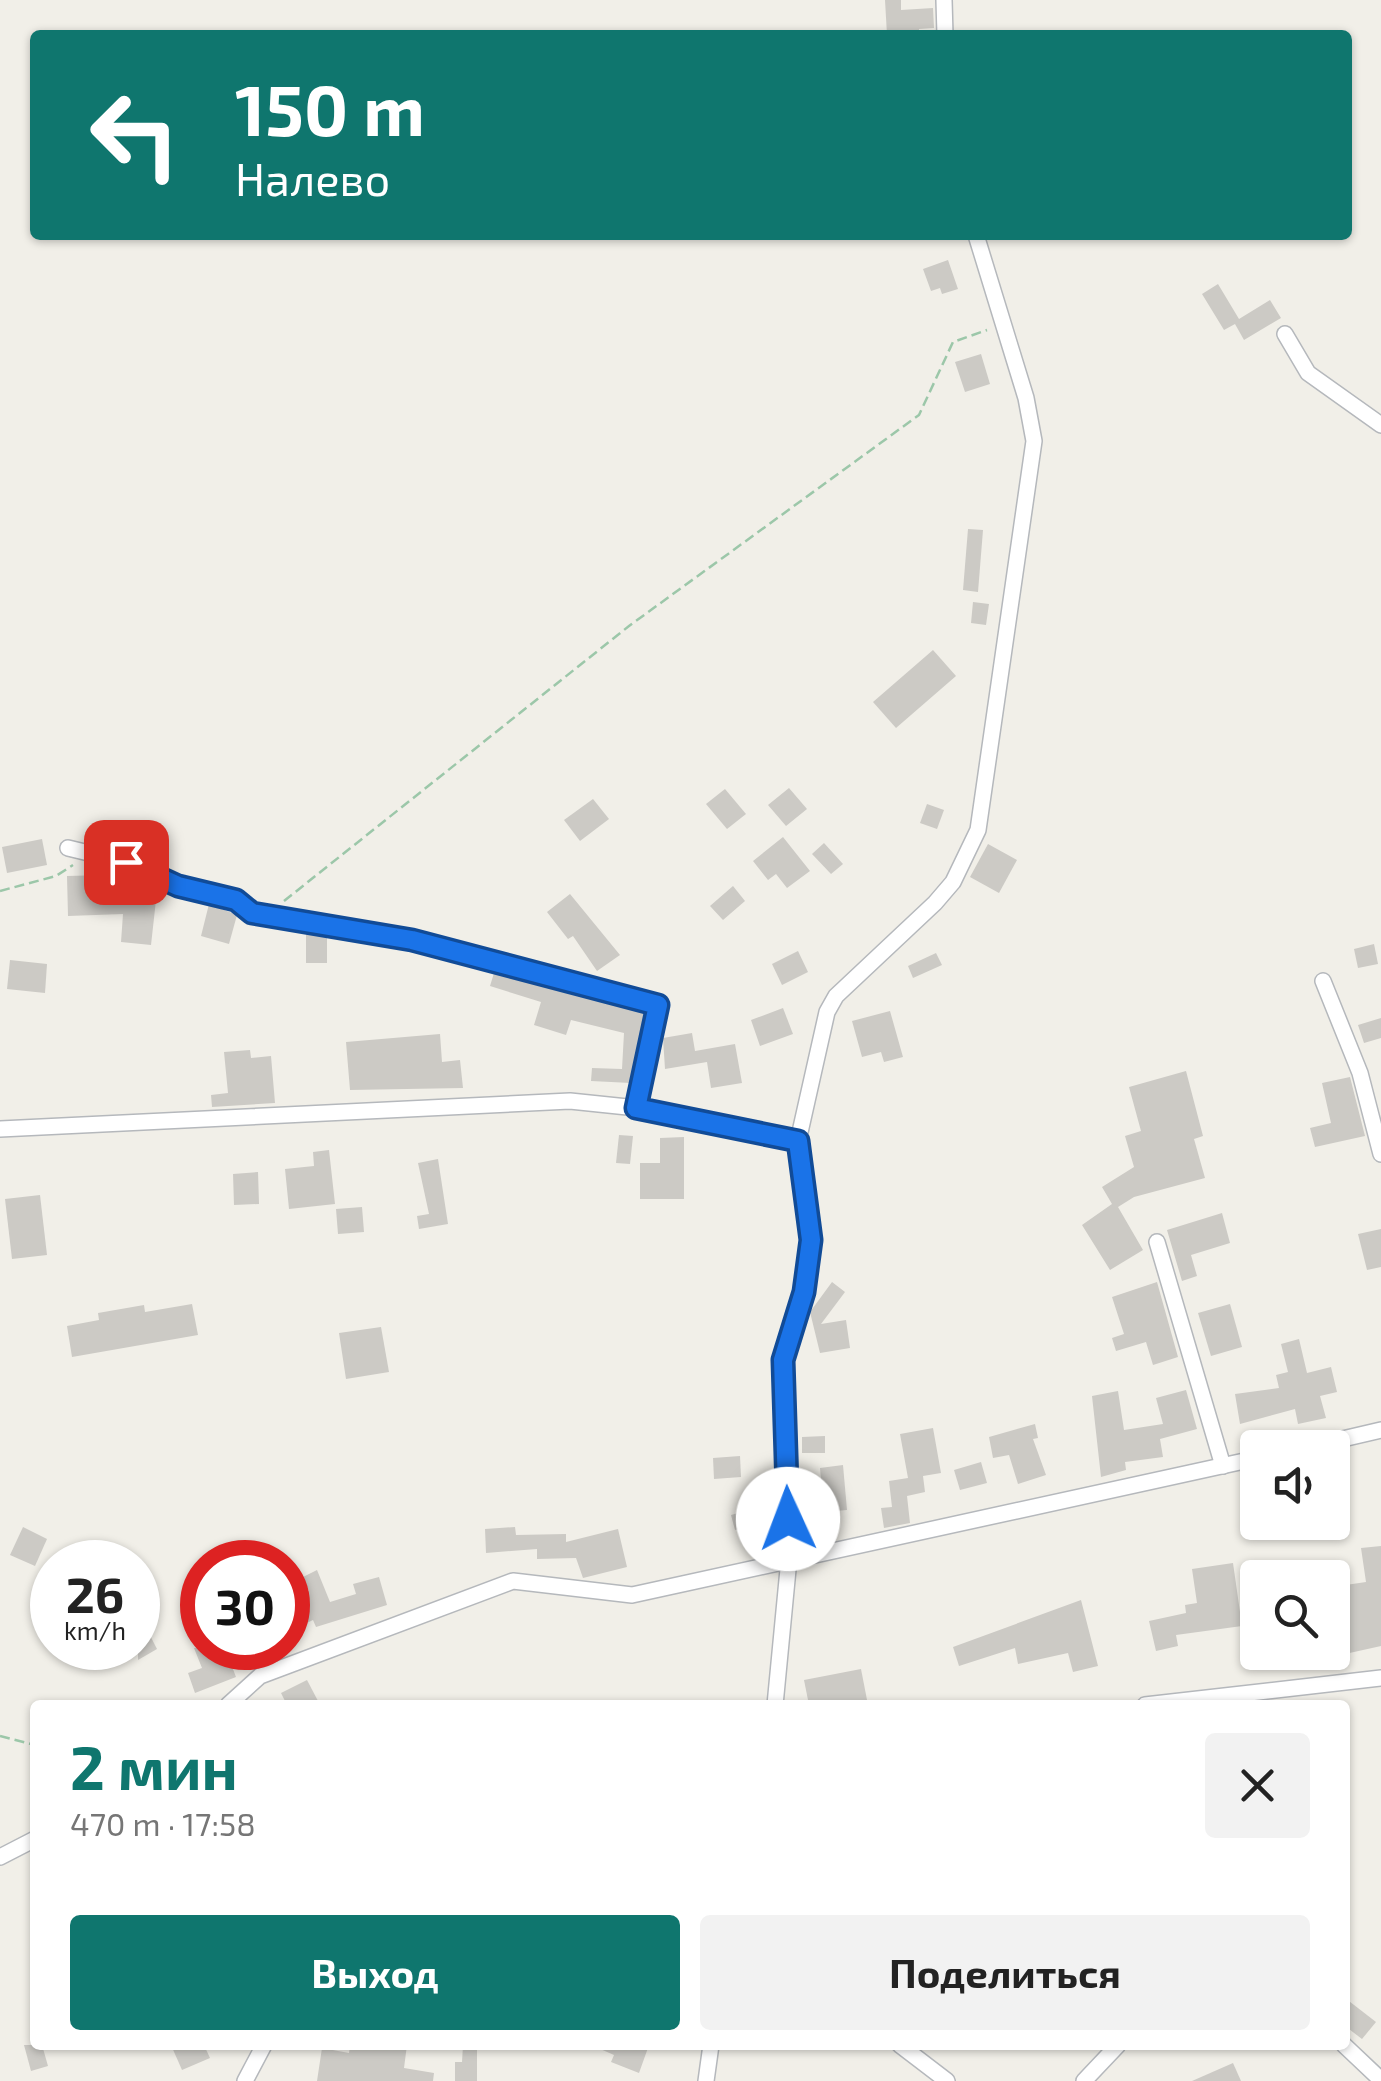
<!DOCTYPE html>
<html lang="ru">
<meta charset="utf-8">
<style>
:root{--surface:#fff;--page:#f2f2f2;--text:#222;--muted:#767676;--accent:#0f766e}
body{margin:0;font-family:"Exo 2",sans-serif;background:var(--page);color:var(--text);height:100vh;display:flex;flex-direction:column;font-size:38px;white-space:nowrap}
*{box-sizing:border-box;margin:0}
p{font-size:32px;color:var(--muted)}
.icon{flex:none;width:55px;height:55px;fill:none;stroke:currentColor;stroke-width:2;stroke-linecap:round;stroke-linejoin:round}
.map{position:relative;flex:1;overflow:hidden}
.panel{position:absolute;left:30px;top:1700px;width:1320px;height:350px;display:flex;flex-direction:column;background:var(--surface);border-radius:10px;box-shadow:0 2px 8px #0004}
.panel>*{flex:none}
.top-card{position:absolute;left:30px;top:30px;width:1322px;height:210px;border-radius:10px;box-shadow:0 2px 8px #0004;background:#0f766e;color:#fff;overflow:hidden}
.controls{position:absolute;left:1240px;top:1430px;display:grid;gap:20px}
.controls a{display:grid;place-items:center;width:110px;height:110px;border-radius:10px;background:var(--surface);box-shadow:0 2px 8px #0004;font-size:50px}
.speed{position:absolute;left:30px;top:1540px;display:flex;gap:20px;font-size:50px;font-weight:700;text-align:center}
.speed>*{display:grid;place-content:center;width:130px;height:130px;border-radius:50%;background:var(--surface);box-shadow:0 2px 8px #0004;line-height:1}
.speed small{font-size:25px;font-weight:400}
.speed .limit{border:15px solid #d22;background:#fff;color:#111}
.pin{position:absolute;display:grid;place-items:center;width:85px;height:85px;color:#fff;margin:-42px;border-radius:20px;box-shadow:0 5px 15px #0006}
.me{position:absolute;width:110px;margin:-55px;rotate:358deg;stroke-linejoin:round;filter:drop-shadow(0 0 8px #0008)}
.turn{display:flex;align-items:center;gap:35px;height:210px;padding:0 40px;font-size:45px}
.turn .icon{width:130px;height:130px;stroke-width:2.5}
.turn b{display:block;font-size:70px;line-height:85px}
.round{display:grid;place-items:center;flex:none;width:105px;height:105px;border-radius:10px;background:var(--page)}
.headline{display:flex;align-items:center;justify-content:space-between;height:170px;padding:0 40px}
h1{font-size:60px;font-weight:700;line-height:75px;color:var(--accent)}
.primary-button{display:flex;gap:20px;margin-top:auto;padding:20px 40px}
.primary-button a{flex:1;height:115px;border-radius:10px;background:var(--accent);color:#fff;font-size:40px;font-weight:700;line-height:115px;text-align:center}
.primary-button a+a{background:var(--page);color:var(--text)}
.map>svg:first-child{display:block}
</style>
<div class="map">
<svg width="1381" height="2081" viewBox="0 0 1381 2081">
<rect width="100%" height="100%" fill="#f1efe8"/>
<g fill="#cccac5">
<polygon points="885,0 901,0 901,10 933,8 934,28 919,29 919,35 887,35"/>
<polygon points="948,260 958,289 942,294 940,288 931,291 923,269"/>
<polygon points="1218,284 1239,319 1270,300 1281,318 1244,340 1235,324 1224,330 1202,294"/>
<polygon points="981,354 990,384 965,392 955,362"/>
<polygon points="968,529 983,530 978,592 963,590"/>
<polygon points="973,602 989,604 986,625 971,623"/>
<polygon points="933,650 956,676 896,728 873,702"/>
<polygon points="789,788 807,809 786,826 768,805"/>
<polygon points="725,789 746,814 727,829 706,804"/>
<polygon points="593,799 609,819 580,841 564,820"/>
<polygon points="927,804 944,810 937,829 920,823"/>
<polygon points="783,837 810,871 787,888 776,874 768,880 753,861"/>
<polygon points="42,839 47,865 7,873 2,847"/>
<polygon points="824,843 843,864 831,874 812,854"/>
<polygon points="988,844 1017,860 999,893 970,877"/>
<polygon points="105,875 106,895 156,900 151,945 121,942 123,914 68,916 67,876"/>
<polygon points="733,886 745,901 723,920 710,906"/>
<polygon points="570,894 620,955 597,971 573,936 568,939 547,912"/>
<polygon points="209,904 237,915 229,944 201,936"/>
<polygon points="306,933 327,937 327,963 306,963"/>
<polygon points="1374,944 1378,964 1358,968 1354,949"/>
<polygon points="798,951 808,972 782,985 772,964"/>
<polygon points="936,953 942,965 913,978 908,966"/>
<polygon points="10,960 47,964 45,993 7,989"/>
<polygon points="494,973 645,1013 631,1083 591,1081 592,1068 622,1069 624,1033 571,1020 566,1035 534,1025 541,1002 490,986"/>
<polygon points="783,1008 793,1034 760,1046 751,1020"/>
<polygon points="890,1011 903,1057 884,1062 881,1052 862,1057 852,1021"/>
<polygon points="1381,1018 1381,1038 1364,1043 1358,1025"/>
<polygon points="692,1033 695,1051 735,1044 742,1083 711,1088 707,1062 665,1069 663,1038"/>
<polygon points="440,1034 442,1062 460,1060 463,1088 350,1090 346,1042"/>
<polygon points="250,1050 251,1058 271,1056 275,1103 212,1107 211,1095 228,1093 224,1052"/>
<polygon points="1186,1071 1203,1136 1194,1139 1205,1178 1134,1197 1118,1207 1143,1250 1110,1270 1082,1225 1112,1204 1102,1187 1134,1167 1125,1136 1141,1131 1129,1087"/>
<polygon points="1350,1077 1365,1136 1315,1147 1310,1128 1331,1123 1322,1083"/>
<polygon points="619,1135 633,1136 630,1164 616,1163"/>
<polygon points="684,1137 684,1199 640,1199 640,1163 660,1163 660,1138"/>
<polygon points="329,1150 335,1204 289,1209 285,1169 314,1166 313,1152"/>
<polygon points="438,1159 448,1224 419,1229 417,1216 429,1214 418,1163"/>
<polygon points="258,1172 259,1204 234,1205 233,1174"/>
<polygon points="40,1195 47,1255 12,1259 5,1199"/>
<polygon points="362,1207 364,1232 338,1234 336,1209"/>
<polygon points="1222,1213 1230,1243 1191,1255 1197,1276 1182,1281 1167,1230"/>
<polygon points="1381,1229 1381,1267 1367,1270 1358,1234"/>
<polygon points="832,1282 845,1292 821,1324 846,1320 850,1348 820,1353 810,1312"/>
<polygon points="1157,1282 1178,1357 1153,1365 1146,1342 1116,1351 1112,1338 1124,1334 1112,1297"/>
<polygon points="192,1304 198,1335 72,1357 67,1326 99,1320 98,1313 144,1305 145,1312"/>
<polygon points="1230,1304 1242,1347 1211,1356 1198,1313"/>
<polygon points="381,1327 389,1372 346,1379 339,1333"/>
<polygon points="1299,1339 1307,1373 1331,1367 1337,1392 1320,1396 1326,1418 1298,1424 1295,1409 1240,1424 1235,1394 1279,1388 1276,1375 1288,1372 1281,1344"/>
<polygon points="1186,1390 1197,1429 1160,1439 1163,1457 1125,1462 1126,1470 1101,1477 1092,1396 1118,1391 1124,1430 1163,1424 1156,1398"/>
<polygon points="1035,1424 1038,1438 1033,1439 1046,1475 1018,1484 1009,1455 993,1458 989,1437"/>
<polygon points="933,1428 941,1473 923,1476 925,1492 907,1496 910,1523 884,1528 881,1508 892,1507 889,1481 908,1478 900,1434"/>
<polygon points="825,1436 825,1453 802,1453 802,1437"/>
<polygon points="740,1456 741,1477 714,1479 713,1458"/>
<polygon points="981,1462 987,1483 960,1490 954,1470"/>
<polygon points="843,1465 847,1510 824,1512 820,1468"/>
<polygon points="756,1508 760,1523 735,1530 731,1515"/>
<polygon points="23,1527 47,1539 35,1566 10,1555"/>
<polygon points="515,1527 516,1535 566,1534 566,1542 618,1529 627,1567 583,1578 576,1558 537,1559 537,1549 486,1553 485,1529"/>
<polygon points="1381,1546 1381,1646 1336,1656 1332,1587 1366,1582 1361,1548"/>
<polygon points="1233,1563 1242,1626 1176,1635 1178,1646 1156,1651 1149,1621 1186,1613 1185,1605 1197,1603 1192,1569"/>
<polygon points="317,1570 330,1602 356,1594 353,1584 379,1577 387,1605 316,1627 313,1620 288,1632 288,1602 309,1591 303,1577"/>
<polygon points="1081,1600 1098,1666 1073,1672 1068,1653 1018,1664 1015,1648 959,1666 953,1647"/>
<polygon points="138,1612 157,1649 138,1660"/>
<polygon points="194,1648 225,1648 236,1677 195,1693 188,1673 202,1668"/>
<polygon points="861,1669 868,1705 809,1705 804,1680"/>
<polygon points="307,1680 318,1701 287,1705 281,1693"/>
<polygon points="1345,1998 1376,2022 1362,2039 1345,2026"/>
<polygon points="24,2045 42,2045 48,2066 31,2071"/>
<polygon points="171,2045 204,2045 210,2058 182,2070"/>
<polygon points="350,2045 407,2045 404,2068 434,2073 433,2081 317,2081 322,2048 349,2053"/>
<polygon points="463,2045 477,2045 477,2081 455,2081 455,2062 462,2062"/>
<polygon points="591,2045 649,2045 639,2073 611,2062 614,2055"/>
<polygon points="1233,2063 1241,2081 1192,2081"/>
</g>
<g fill="none" stroke-linecap="round" stroke-linejoin="round">
<g stroke="#b5b8bc" stroke-width="18">
<g id="street">
<polyline points="944,0 945,35"/>
<polyline points="1285,334 1308,373 1381,425"/>
<polyline points="68,848 126,862 178,886 236,899 252,913 412,940 658,1005 637,1108"/>
<polyline points="1323,981 1360,1073 1381,1154"/>
<polyline points="0,1129 570,1101 637,1108 798,1141"/>
<polyline points="1157,1242 1223,1466"/>
<polyline points="1304,1448 1381,1430"/>
<polyline points="228,1705 260,1676 513,1581 632,1595 1258,1458"/>
<polyline points="775,1705 789,1559 783,1360 804,1292 811,1240 798,1141 827,1012 836,996 935,903 953,882 978,830 1034,441 1026,398 976,235"/>
<polyline points="1145,1705 1381,1678"/>
<polyline points="0,1857 35,1839"/>
<polyline points="900,2045 947,2081"/>
<polyline points="1344,2045 1381,2080"/>
<polyline points="245,2081 264,2045"/>
<polyline points="706,2081 711,2045"/>
<polyline points="1084,2081 1118,2045"/>
</g>
</g>
<g stroke="#9cc7a9" stroke-width="2.5" stroke-dasharray="10 5" stroke-linecap="butt">
<polyline points="0,891 56,876 73,865"/>
<polyline points="284,901 629,626 919,415 953,342 987,330"/>
<polyline points="0,1736 35,1745"/>
</g>
<use href="#street" stroke="#fff" stroke-width="15"/>
</g>
<g fill="none" stroke-linecap="round" stroke-linejoin="round">
<g stroke="#114b97" stroke-width="25">
<polyline id="route" points="126,862 178,886 236,900 252,913 412,940 658,1005 636,1108 798,1141 811,1240 804,1292 783,1360 788,1519"/>
</g>
<use href="#route" stroke="#1a73e8" stroke-width="18"/>
</g>
</svg>
<div class="controls">
<a><svg class="icon" aria-label="sound" viewBox="0 0 24 24"><path d="M4 9h4l5-4v14l-5-4H4zM17 9q2 3 0 6"/></svg></a>
<a><svg class="icon" aria-label="search" viewBox="0 0 24 24"><circle cx="10" cy="10" r="6"/><path d="M15 15l6 6"/></svg></a>
</div>
<div class="speed"><div>26<small>km/h</small></div><div class="limit">30</div></div>
<div class="pin" style="left:126px;top:862px;background:#d93025"><svg class="icon" aria-label="arrive" viewBox="0 0 24 24"><path d="M6 21V4h12l-3 4 3 4H6"/></svg></div>
<svg class="me" style="left:788px;top:1519px" viewBox="-20 -20 40 40"><circle r="19" fill="#fff"/><path d="M0-13L10 11 0 6-10 11z" fill="#1a73e8"/></svg>
<div class="top-card">
<div class="turn"><svg class="icon" aria-label="left" viewBox="0 0 24 24"><path d="M17 20v-9H6M10 6l-5 5 5 5"/></svg><div><b>150 m</b>Налево</div></div>
</div>
<section class="panel">
<div class="headline"><div><h1>2 мин</h1><p>470 m · 17:58</p></div><a class="round"><svg class="icon" aria-label="close" viewBox="0 0 24 24"><path d="M6 6l12 12M18 6L6 18"/></svg></a></div>
<div class="primary-button"><a>Выход</a><a>Поделиться</a></div>
</section>
</div>
